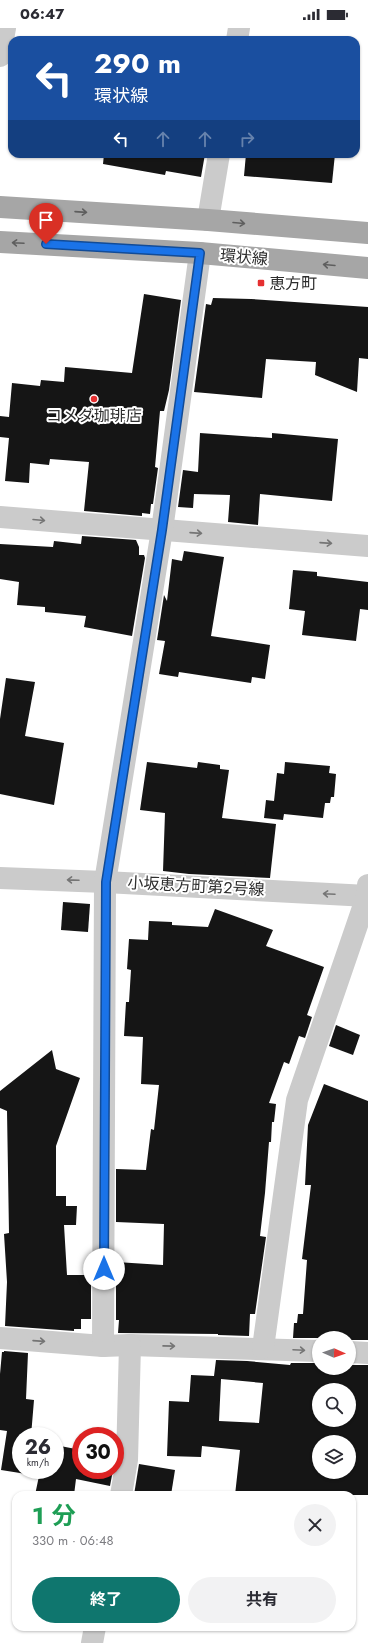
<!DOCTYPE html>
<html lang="ja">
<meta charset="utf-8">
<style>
:root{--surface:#fff;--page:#f2f2f3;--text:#2b2b33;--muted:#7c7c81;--accent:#0f766e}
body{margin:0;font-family:Jost,"Noto Sans JP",sans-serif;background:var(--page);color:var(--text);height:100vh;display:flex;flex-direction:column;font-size:15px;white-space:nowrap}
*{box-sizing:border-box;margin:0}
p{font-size:13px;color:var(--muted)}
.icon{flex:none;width:22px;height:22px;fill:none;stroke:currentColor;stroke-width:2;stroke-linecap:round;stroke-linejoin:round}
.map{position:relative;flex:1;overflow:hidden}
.details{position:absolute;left:12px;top:1463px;width:344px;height:140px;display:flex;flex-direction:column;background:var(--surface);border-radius:12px;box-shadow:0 1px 3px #0004}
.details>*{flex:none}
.hud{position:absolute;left:8px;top:8px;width:352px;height:122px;border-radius:12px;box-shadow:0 1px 3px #0004;background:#1a4fa0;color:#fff;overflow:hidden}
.needle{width:26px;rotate:92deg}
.buttons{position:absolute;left:312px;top:1303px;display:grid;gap:8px}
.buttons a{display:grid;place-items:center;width:44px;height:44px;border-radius:50%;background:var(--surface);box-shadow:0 1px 3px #0004;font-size:20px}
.speed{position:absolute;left:12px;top:1399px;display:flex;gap:8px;font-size:20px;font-weight:700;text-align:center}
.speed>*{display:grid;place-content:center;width:52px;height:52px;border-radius:50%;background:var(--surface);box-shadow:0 1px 3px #0004;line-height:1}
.speed small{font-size:10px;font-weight:400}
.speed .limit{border:6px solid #d22;background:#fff;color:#111}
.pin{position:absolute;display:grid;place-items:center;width:34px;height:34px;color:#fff;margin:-41px -17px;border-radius:50% 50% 50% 0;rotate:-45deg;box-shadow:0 0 4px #0007}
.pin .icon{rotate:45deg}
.me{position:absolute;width:44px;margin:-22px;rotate:0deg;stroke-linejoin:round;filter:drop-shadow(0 0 3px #0008)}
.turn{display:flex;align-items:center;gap:14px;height:84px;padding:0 20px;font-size:18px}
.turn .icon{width:52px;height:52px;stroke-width:2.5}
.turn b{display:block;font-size:28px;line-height:34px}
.lanes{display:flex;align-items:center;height:38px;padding:0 20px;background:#0003;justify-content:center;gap:20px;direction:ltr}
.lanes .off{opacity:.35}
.round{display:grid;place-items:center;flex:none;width:42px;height:42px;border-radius:21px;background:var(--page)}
.headline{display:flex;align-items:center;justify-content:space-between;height:68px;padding:0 20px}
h1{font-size:24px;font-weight:700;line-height:30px;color:#1e9e55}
.primary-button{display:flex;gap:8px;margin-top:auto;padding:8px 20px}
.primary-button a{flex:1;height:46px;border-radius:24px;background:var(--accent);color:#fff;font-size:16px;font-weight:700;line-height:46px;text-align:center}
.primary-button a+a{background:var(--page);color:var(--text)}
.status{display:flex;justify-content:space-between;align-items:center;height:28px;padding:0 20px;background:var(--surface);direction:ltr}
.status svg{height:11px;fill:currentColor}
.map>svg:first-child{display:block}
</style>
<div class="status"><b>06:47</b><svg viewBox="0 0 49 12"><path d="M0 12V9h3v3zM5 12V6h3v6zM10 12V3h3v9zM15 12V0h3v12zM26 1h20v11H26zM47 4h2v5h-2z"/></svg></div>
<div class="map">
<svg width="368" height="1615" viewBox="0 0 368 1615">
<rect width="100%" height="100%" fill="#fff"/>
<g fill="#151515" fill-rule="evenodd">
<polygon points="104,126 205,126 201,149 166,143 165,147 103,136"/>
<polygon points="246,126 335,126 332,155 244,148"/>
<polygon points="144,266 181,272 169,362 164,383 160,383 155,439 158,440 153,476 151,476 150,486 142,485 142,488 84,483 89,434 50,431 49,437 30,435 29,455 5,453 9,410 0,409 0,388 9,389 12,355 40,358 41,352 64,354 65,339 132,345"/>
<polygon points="213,270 251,271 368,279 368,331 359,330 357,364 315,347 316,334 266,331 262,370 194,364 206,276 211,277"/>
<polygon points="200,405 272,410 272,405 338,411 332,473 260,466 258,497 228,494 230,467 194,466 193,480 178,479 183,442 198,444"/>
<polygon points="82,508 136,512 139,519 139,527 144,527 145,530 132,608 84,599 86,588 45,584 45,579 17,577 19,554 0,551 0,516 53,519 54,513 81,516"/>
<polygon points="184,523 224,529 211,608 270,617 265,651 252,649 251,655 179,644 178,649 159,646 165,613 157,612 164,567 167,573 172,531 182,533"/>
<polygon points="293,542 317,544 317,548 368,554 368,582 360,581 356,613 302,607 305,583 289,581"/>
<polygon points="6,650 35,654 25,708 64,715 54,777 0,766 0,691"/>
<polygon points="147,734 197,740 198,734 220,737 220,741 229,742 222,790 276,796 270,850 189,846 163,843 165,785 140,782"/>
<polygon points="285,734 330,738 329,745 336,746 334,769 331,769 330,775 325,775 323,790 284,786 283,792 264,790 266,772 274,773 277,745 284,746"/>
<polygon points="63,874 90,876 88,904 61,902"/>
<polygon points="215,881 273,902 266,918 324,939 307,987 312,989 305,1010 299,1008 289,1036 284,1034 269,1075 276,1076 274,1094 272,1094 271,1114 269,1114 265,1165 260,1208 266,1209 255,1286 250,1286 249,1308 218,1307 218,1306 118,1305 119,1292 116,1292 116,1234 163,1237 164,1196 116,1194 116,1141 146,1142 151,1101 154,1102 159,1057 141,1056 143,1009 124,1008 126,974 129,974 131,942 127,941 129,911 148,912 149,893 172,894 172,897 208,899"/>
<polygon points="336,997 360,1007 353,1027 329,1018"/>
<polygon points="52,1022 56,1041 80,1050 56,1118 56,1168 66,1168 66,1178 77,1178 76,1197 64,1197 67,1247 91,1247 91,1291 81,1291 81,1301 74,1301 74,1303 5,1298 7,1254 4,1206 9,1205 7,1083 0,1080 0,1063"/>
<polygon points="324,1056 368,1073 368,1312 349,1312 349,1310 293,1310 294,1295 297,1295 298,1286 303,1286 307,1232 302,1231 311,1157 305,1157 308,1097"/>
<polygon points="4,1323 28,1325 26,1371 34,1372 31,1408 21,1408 21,1442 55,1442 55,1417 81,1422 81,1442 113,1442 110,1458 76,1451 74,1467 35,1467 39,1448 1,1442 7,1403 0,1402 0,1346 2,1324 4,1324"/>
<path d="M 216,1332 L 247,1333 L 290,1337 L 291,1335 L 319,1335 L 319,1340 L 349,1340 L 349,1337 L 368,1337 L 368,1467 L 235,1467 L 240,1422 L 202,1418 L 201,1429 L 167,1428 L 169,1373 L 189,1374 L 191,1347 L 214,1348 ZM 221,1351 L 263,1355 L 259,1395 L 219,1393 ZM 319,1362 L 349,1362 L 349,1392 L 319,1392 ZM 319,1414 L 349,1414 L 349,1444 L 319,1444 Z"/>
<polygon points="139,1436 175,1442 171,1467 134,1467"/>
</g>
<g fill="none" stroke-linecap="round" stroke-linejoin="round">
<g stroke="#cbcbcb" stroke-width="22">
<polyline points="237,12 239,0"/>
<polyline points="0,28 5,0"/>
<polyline points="208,192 219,126"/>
<polyline points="0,489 368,518"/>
<polyline points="0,850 105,854 368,868"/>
<polyline points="0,1310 103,1318 130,1317 319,1323"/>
<polyline points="103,1318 105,854 162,502 200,225"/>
<polyline points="263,1320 297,1072 367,868 368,857"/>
<polyline points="349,1324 368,1325"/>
<polyline points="121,1467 127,1432 130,1317"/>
<polyline points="92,1615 95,1599"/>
</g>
<g stroke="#a6a6a6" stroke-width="22">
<polyline points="0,179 208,192 368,205"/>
<polyline points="0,214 200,225 368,240"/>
</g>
</g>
<defs><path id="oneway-shaft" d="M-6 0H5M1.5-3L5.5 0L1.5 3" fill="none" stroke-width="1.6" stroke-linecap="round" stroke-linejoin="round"/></defs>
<g stroke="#5e5e5e">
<use href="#oneway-shaft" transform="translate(81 184) rotate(4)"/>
<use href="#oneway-shaft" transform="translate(239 195) rotate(5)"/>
<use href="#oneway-shaft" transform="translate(18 215) rotate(-177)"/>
<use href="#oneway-shaft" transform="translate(329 237) rotate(-175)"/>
</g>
<g stroke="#757575">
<use href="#oneway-shaft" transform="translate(39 492) rotate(5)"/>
<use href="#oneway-shaft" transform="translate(196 505) rotate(4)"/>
<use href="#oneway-shaft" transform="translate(326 515) rotate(4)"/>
<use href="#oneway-shaft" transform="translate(73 852) rotate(-178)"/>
<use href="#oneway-shaft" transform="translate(329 866) rotate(-177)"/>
<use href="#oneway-shaft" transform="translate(39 1313) rotate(4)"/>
<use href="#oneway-shaft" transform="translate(169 1318) rotate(1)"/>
<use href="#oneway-shaft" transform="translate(299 1322) rotate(3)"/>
</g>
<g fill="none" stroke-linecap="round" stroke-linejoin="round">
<g stroke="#114b97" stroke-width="10">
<polyline id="route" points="46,216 200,225 162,502 106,854 104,1241"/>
</g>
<use href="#route" stroke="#1a73e8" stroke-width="7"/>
</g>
<g fill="#e53031" stroke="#fff" stroke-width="1.5">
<rect x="257" y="251" width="8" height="8" rx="2"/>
<circle cx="94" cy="371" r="4"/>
</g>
<g text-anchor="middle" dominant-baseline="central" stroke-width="4" stroke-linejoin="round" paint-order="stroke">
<g font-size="16" fill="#2e2e2e" stroke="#fff">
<text transform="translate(244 229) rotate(5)">環状線</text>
<text transform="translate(196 858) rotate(3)">小坂恵方町第２号線</text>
</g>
<g font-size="16" fill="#2e2e2e" stroke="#fff" text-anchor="start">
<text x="269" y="255">恵方町</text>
<text x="94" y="387" text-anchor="middle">コメダ珈琲店</text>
</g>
</g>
</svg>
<div class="buttons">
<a><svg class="needle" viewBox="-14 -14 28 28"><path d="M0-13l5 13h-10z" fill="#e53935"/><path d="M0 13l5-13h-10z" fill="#7c7c81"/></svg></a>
<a><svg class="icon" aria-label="search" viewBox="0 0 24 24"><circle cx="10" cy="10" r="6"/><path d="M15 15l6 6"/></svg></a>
<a><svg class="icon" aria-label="layers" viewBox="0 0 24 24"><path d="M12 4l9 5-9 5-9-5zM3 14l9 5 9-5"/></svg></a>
</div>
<div class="speed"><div>26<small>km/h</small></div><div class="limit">30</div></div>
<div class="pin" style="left:46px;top:216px;background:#d93025"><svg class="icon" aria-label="arrive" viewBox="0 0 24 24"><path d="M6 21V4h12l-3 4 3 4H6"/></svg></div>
<svg class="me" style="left:104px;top:1241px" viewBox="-20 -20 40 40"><circle r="19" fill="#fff"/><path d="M0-13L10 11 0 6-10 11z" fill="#1a73e8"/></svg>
<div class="hud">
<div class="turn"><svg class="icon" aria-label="left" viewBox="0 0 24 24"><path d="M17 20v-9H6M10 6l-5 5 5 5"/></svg><div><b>290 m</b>環状線</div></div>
<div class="lanes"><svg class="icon" aria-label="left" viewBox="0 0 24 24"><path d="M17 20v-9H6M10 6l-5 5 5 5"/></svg><svg class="icon off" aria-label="ahead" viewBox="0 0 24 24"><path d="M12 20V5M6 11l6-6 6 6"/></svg><svg class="icon off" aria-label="ahead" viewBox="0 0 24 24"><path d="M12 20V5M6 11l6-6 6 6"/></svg><svg class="icon off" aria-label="right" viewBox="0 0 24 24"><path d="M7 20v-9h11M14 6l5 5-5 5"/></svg></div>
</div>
<section class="details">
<div class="headline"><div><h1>1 分</h1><p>330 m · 06:48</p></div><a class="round"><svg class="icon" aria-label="close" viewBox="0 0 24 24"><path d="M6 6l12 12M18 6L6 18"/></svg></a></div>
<div class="primary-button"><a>終了</a><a>共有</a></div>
</section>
</div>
